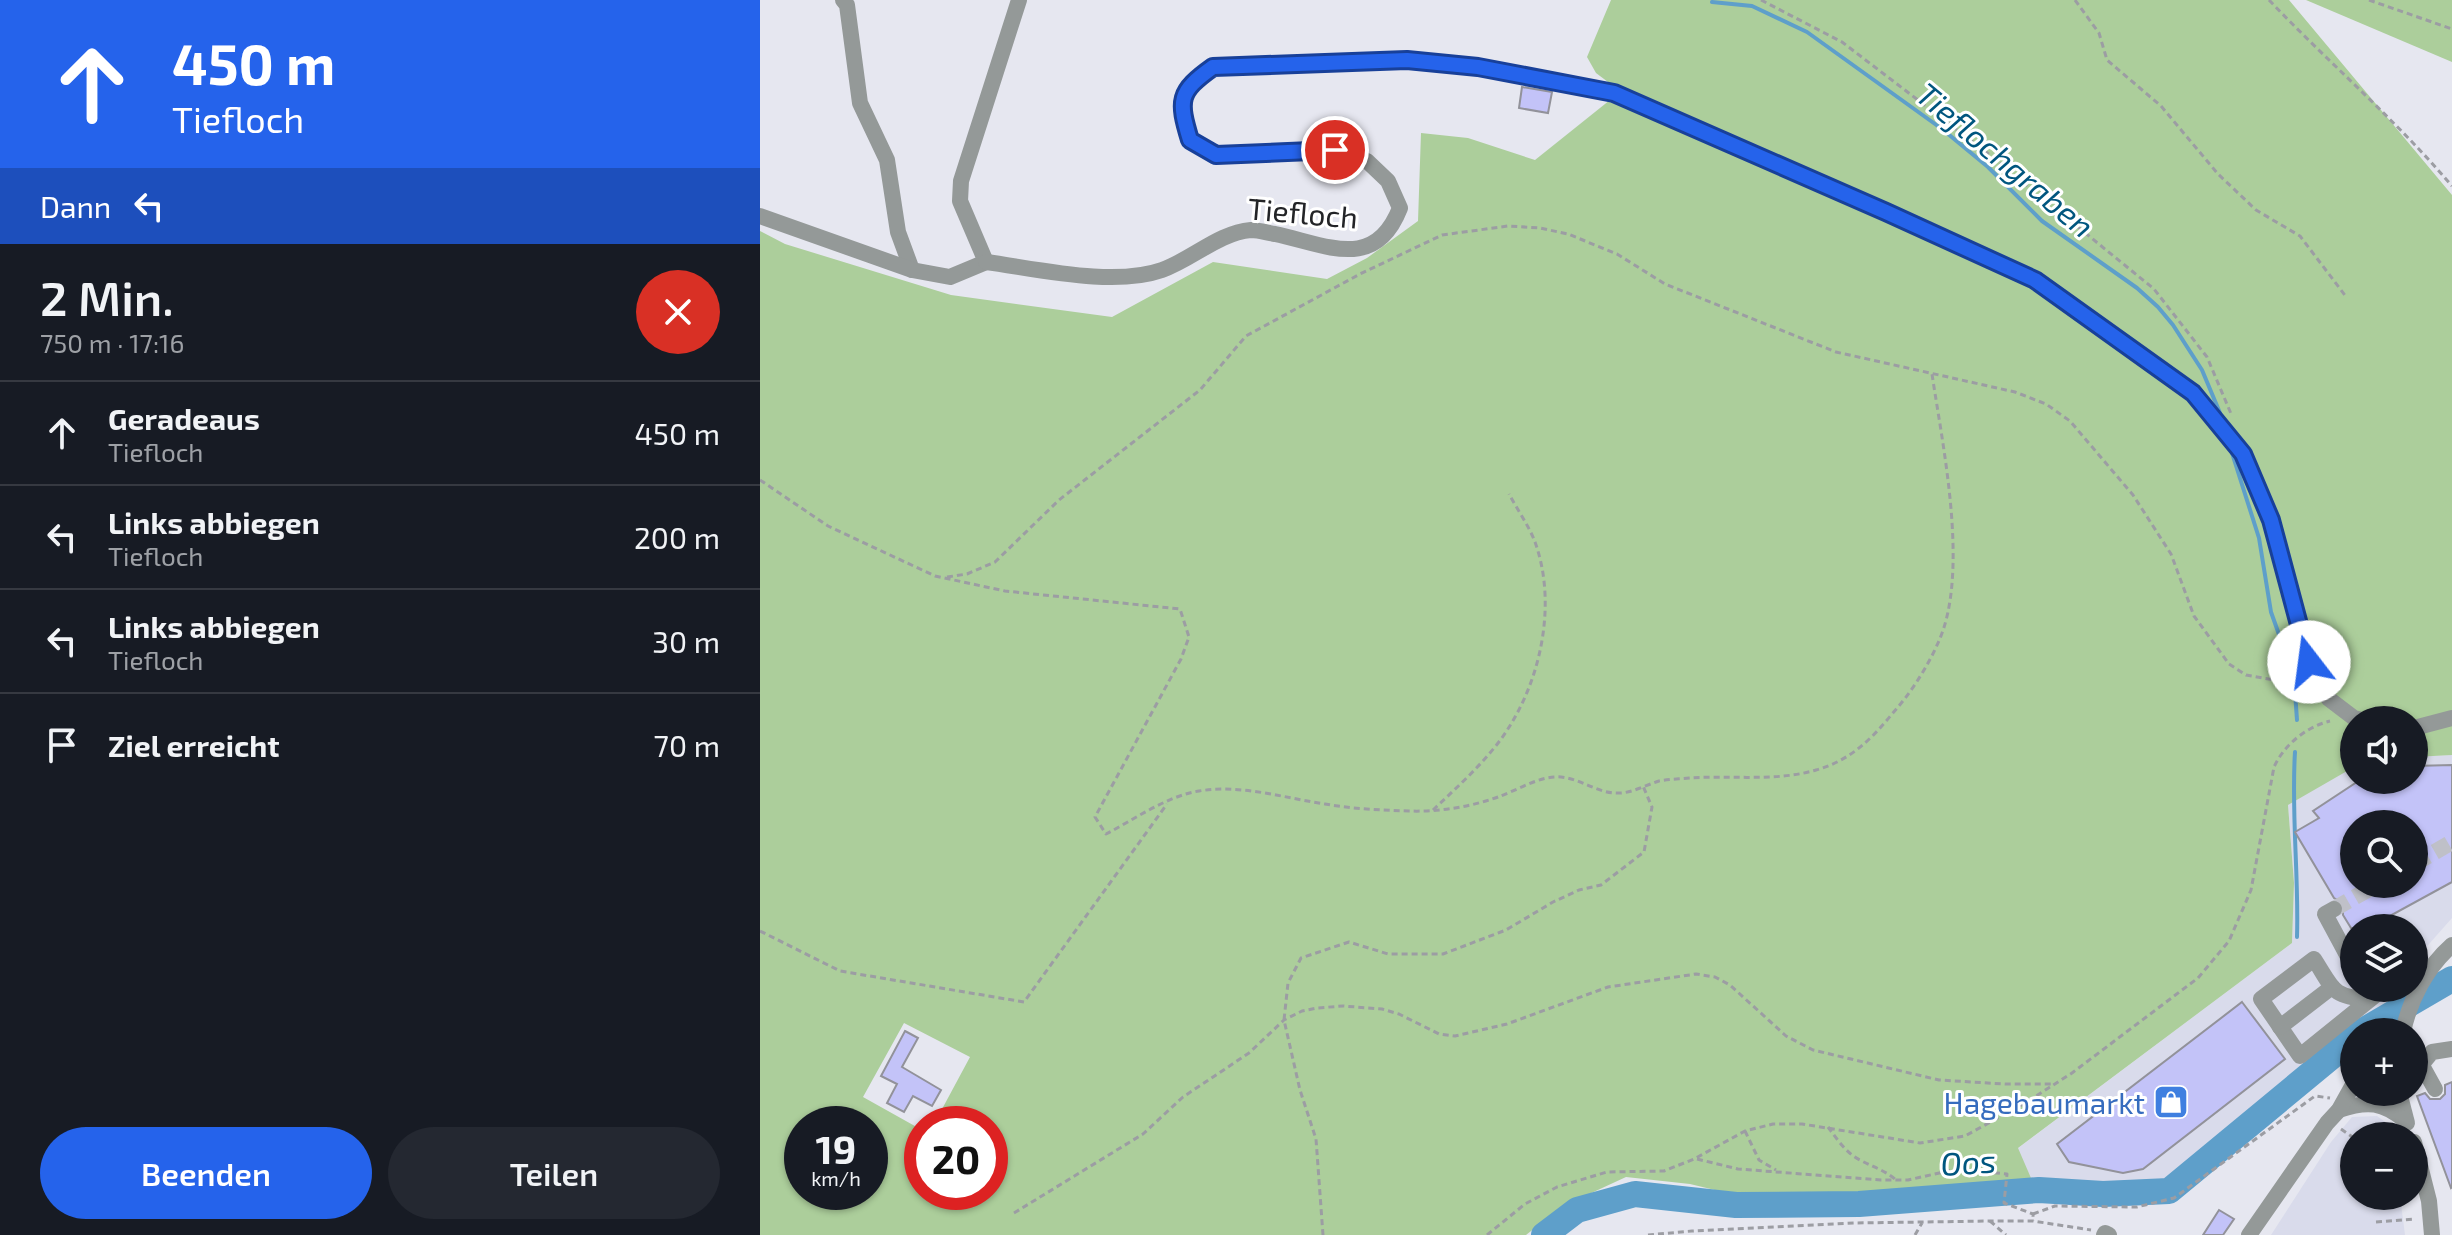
<!DOCTYPE html>
<html lang="de">
<meta charset="utf-8">
<style>
:root{--surface:#171b24;--page:#242831;--text:#f1f3f6;--muted:#9ea1a6;--line:#363941;--accent:#2563eb}
body{margin:0;font-family:"Exo 2",sans-serif;background:var(--page);color:var(--text);height:100vh;display:flex;flex-direction:column;font-size:30px;white-space:nowrap}
*{box-sizing:border-box;margin:0}
p{font-size:26px;color:var(--muted)}
.icon{flex:none;width:44px;height:44px;fill:none;stroke:currentColor;stroke-width:2;stroke-linecap:round;stroke-linejoin:round}
.map{position:relative;flex:1;overflow:hidden}
.sheet{display:flex;flex-direction:column;background:var(--surface);width:760px}
.sheet>*{flex:none}
.top-card{background:#2563eb;color:#fff;overflow:hidden}
.tools{position:absolute;left:1580px;top:706px;display:grid;gap:16px}
.tools a{display:grid;place-items:center;width:88px;height:88px;border-radius:50%;background:var(--surface);box-shadow:0 2px 6px #0004;font-size:40px}
.speed{position:absolute;left:24px;top:1106px;display:flex;gap:16px;font-size:40px;font-weight:700;text-align:center}
.speed>*{display:grid;place-content:center;width:104px;height:104px;border-radius:50%;background:var(--surface);box-shadow:0 2px 6px #0004;line-height:1}
.speed small{font-size:20px;font-weight:400}
.speed .limit{border:12px solid #d22;background:#fff;color:#111}
.pin{position:absolute;display:grid;place-items:center;width:68px;height:68px;color:#fff;margin:-34px;border:4px solid #fff;border-radius:50%;box-shadow:0 2px 8px #0007}
.me{position:absolute;width:88px;margin:-44px;rotate:345deg;stroke-linejoin:round;filter:drop-shadow(0 0 6px #0008)}
.turn{display:flex;align-items:center;gap:28px;height:168px;padding:0 40px;font-size:36px}
.turn .icon{width:104px;height:104px;stroke-width:2.5}
.turn b{display:block;font-size:56px;line-height:68px}
.then{display:flex;align-items:center;height:76px;padding:0 40px;background:#0003;gap:16px;font-size:30px}
.round{display:grid;place-items:center;flex:none;width:84px;height:84px;border-radius:42px;background:var(--page)}
.head{display:flex;align-items:center;justify-content:space-between;height:136px;padding:0 40px}
h1{font-size:48px;font-weight:600;line-height:60px}
.cta{display:flex;gap:16px;margin-top:auto;padding:16px 40px}
.cta a{flex:1;height:92px;border-radius:48px;background:var(--accent);color:#fff;font-size:32px;font-weight:600;line-height:92px;text-align:center}
.cta a+a{background:var(--page);color:var(--text)}
ul{padding:0;list-style:none}
li{display:flex;align-items:center;gap:24px;height:104px;padding:0 40px;border-top:2px solid var(--line)}
li div{flex:1}
li b{display:block;font-size:30px}
li em{font-style:normal}
main{display:flex;flex:1;min-height:0}
.map>svg:first-child{display:block}
</style>
<main>
<section class="sheet">
<div class="top-card">
<div class="turn"><svg class="icon" aria-label="ahead" viewBox="0 0 24 24"><path d="M12 20V5M6 11l6-6 6 6"/></svg><div><b>450 m</b>Tiefloch</div></div>
<div class="then">Dann<svg class="icon" aria-label="left" viewBox="0 0 24 24"><path d="M17 20v-9H6M10 6l-5 5 5 5"/></svg></div>
</div>
<div class="head"><div><h1>2 Min.</h1><p>750 m · 17:16</p></div><a class="round" style="background:#d93025;color:#fff"><svg class="icon" aria-label="close" viewBox="0 0 24 24"><path d="M6 6l12 12M18 6L6 18"/></svg></a></div>
<ul>
<li><svg class="icon" aria-label="ahead" viewBox="0 0 24 24"><path d="M12 20V5M6 11l6-6 6 6"/></svg><div><b>Geradeaus</b><p>Tiefloch</p></div><em>450 m</em></li>
<li><svg class="icon" aria-label="left" viewBox="0 0 24 24"><path d="M17 20v-9H6M10 6l-5 5 5 5"/></svg><div><b>Links abbiegen</b><p>Tiefloch</p></div><em>200 m</em></li>
<li><svg class="icon" aria-label="left" viewBox="0 0 24 24"><path d="M17 20v-9H6M10 6l-5 5 5 5"/></svg><div><b>Links abbiegen</b><p>Tiefloch</p></div><em>30 m</em></li>
<li><svg class="icon" aria-label="arrive" viewBox="0 0 24 24"><path d="M6 21V4h12l-3 4 3 4H6"/></svg><div><b>Ziel erreicht</b></div><em>70 m</em></li>
</ul>
<div class="cta"><a>Beenden</a><a>Teilen</a></div>
</section>
<div class="map">
<svg width="1692" height="1235" viewBox="0 0 1692 1235">
<rect width="100%" height="100%" fill="#e6e7f0"/>
<g fill="#d9dbeb" fill-rule="evenodd">
<path d="M 1692,755 L 1692,918 L 1654,961 L 1654,928 L 1594,928 L 1594,988 L 1636,988 L 1620,1011 L 1404,1186 L 1274,1185 L 1257,1149 L 1532,943 L 1534,883 L 1528,805 L 1587,769 L 1594,767 L 1594,780 L 1654,780 L 1654,757 ZM 1594,824 L 1654,824 L 1654,884 L 1594,884 Z"/>
<polygon points="1617,1116 1631,1126 1632,1136 1594,1136 1594,1196 1640,1196 1645,1235 1511,1235 1571,1142 1592,1117"/>
</g>
<g fill="#acce9b" fill-rule="evenodd">
<path d="M 851,0 L 1529,0 L 1692,195 L 1692,755 L 1654,757 L 1654,720 L 1594,720 L 1594,767 L 1528,805 L 1534,883 L 1532,943 L 1258,1148 L 1274,1185 L 1060,1200 L 980,1196 L 930,1184 L 866,1177 L 801,1207 L 766,1235 L 0,1235 L 0,231 L 25,244 L 191,295 L 352,317 L 453,262 L 567,279 L 607,258 L 658,221 L 661,133 L 708,138 L 775,160 L 850,100 L 852,85 L 836,73 L 827,57 ZM 144,1023 L 210,1057 L 174,1124 L 230,1124 L 230,1192 L 162,1192 L 162,1130 L 103,1097 ZM 42,1124 L 110,1124 L 110,1192 L 42,1192 Z"/>
<polygon points="1546,0 1692,0 1692,62"/>
</g>
<g fill="none" stroke-linecap="round" stroke-linejoin="round">
<g stroke="#5e9fca" stroke-width="4">
<polyline points="952,2 992,6 1047,32 1182,129 1228,167 1282,221 1377,288 1398,307 1413,325 1442,370 1460,413"/>
<polyline points="1472,453 1499,538 1511,612 1532,671"/>
<polyline points="1535,692 1537,720"/>
<path d="M 1535,752 C 1531,814 1539,875 1537,937"/>
</g>
<g stroke="#5e9fca" stroke-width="26">
<polyline points="1601,1032 1692,979"/>
<polyline points="784,1235 817,1210 875,1194 976,1205 1099,1204 1279,1190 1343,1194 1409,1191 1594,1038"/>
</g>
</g>
<g fill="#c3c3f8" stroke="#92929a" stroke-width="2" fill-rule="evenodd">
<polygon points="762,87 792,92 788,113 759,108"/>
<path d="M 1692,765 L 1692,882 L 1608,928 L 1591,928 L 1583,915 L 1583,903 L 1574,898 L 1535,832 L 1559,818 L 1553,811 L 1600,780 L 1654,780 L 1654,766 ZM 1594,824 L 1654,824 L 1654,884 L 1594,884 Z"/>
<polygon points="1482,1002 1525,1059 1383,1169 1363,1173 1309,1162 1297,1144"/>
<polygon points="145,1031 158,1038 142,1067 181,1090 172,1106 153,1096 144,1112 127,1103 137,1084 121,1076"/>
<polygon points="1692,1082 1692,1187 1691,1188 1657,1096 1665,1093 1670,1099 1680,1099 1685,1094 1685,1085"/>
<polygon points="1459,1210 1474,1219 1463,1235 1443,1235"/>
</g>
<g fill="none" stroke-linecap="round" stroke-linejoin="round">
<g stroke="#bfc0c8" stroke-width="16" stroke-dasharray="16 8" stroke-linecap="butt">
<polyline points="1654,864 1692,842"/>
<polyline points="1574,909 1618,884"/>
</g>
<g stroke="#9c9da3" stroke-width="3" stroke-dasharray="6 4" stroke-linecap="butt">
<polyline points="1001,0 1082,42 1226,152 1394,289 1447,357 1472,416"/>
<polyline points="1315,0 1339,33 1347,60 1401,106 1458,174 1496,210 1540,236 1587,298"/>
<path d="M 1509,0 C 1569,63 1636,120 1692,186"/>
<polyline points="1609,0 1692,29"/>
<path d="M 0,480 L 68,526 L 175,576 L 245,591 L 420,609 L 429,637 L 421,659 L 335,817 L 346,834 C 375,819 407,796 439,791 C 482,784 524,798 565,804 C 593,809 621,810 649,811 C 679,812 710,807 738,797 C 758,790 781,775 801,777 C 822,779 838,794 859,793 C 872,793 886,785 899,781 C 909,779 919,779 929,778 C 970,775 1016,782 1056,770 C 1089,761 1111,740 1132,714 C 1150,694 1167,668 1178,643 C 1210,574 1183,448 1172,374"/>
<polyline points="187,577 207,574 235,562 299,500 440,390 486,336 600,274 682,235 748,226 780,228 808,234 857,254 905,284 1076,352 1255,392 1286,404 1310,421 1373,495 1411,554 1434,616 1469,664 1486,675 1543,685"/>
<path d="M 673,810 C 692,792 712,774 729,754 C 777,700 800,611 775,542 C 769,526 757,509 749,494"/>
<polyline points="0,931 80,971 264,1002 407,804"/>
<path d="M 1068,1127 C 1077,1139 1086,1153 1100,1160 C 1113,1167 1124,1170 1135,1179"/>
<polyline points="1581,1129 1594,1138"/>
<polyline points="985,1131 999,1160 1016,1170"/>
<polyline points="937,1159 978,1169 1121,1180 1148,1180 1197,1169 1247,1174 1244,1203 1273,1214 1273,1221"/>
<polyline points="254,1213 383,1134 423,1097 489,1053 524,1020 542,1011 557,1008 583,1006 622,1009 639,1014 679,1034 695,1036 747,1024 848,987 936,974 955,977 970,985 1026,1036 1053,1050 1179,1080 1245,1084 1291,1084"/>
<polyline points="1273,1214 1295,1206 1377,1207 1414,1198 1555,1096 1570,1098"/>
<polyline points="1230,1221 1246,1235"/>
<polyline points="1616,1222 1655,1219"/>
<polyline points="563,1235 556,1139 540,1090 524,1020 528,983 541,958 589,942 628,954 683,954 746,930 793,902 819,890 841,885 884,852 892,807 883,786"/>
<path d="M 727,1235 L 765,1204 L 797,1187 L 847,1172 L 904,1171 L 934,1159 L 985,1131 L 1013,1124 L 1042,1124 L 1160,1143 L 1205,1136 L 1265,1103 L 1312,1073 L 1438,978 L 1469,941 L 1491,890 L 1514,767 C 1524,745 1546,727 1570,721"/>
<polyline points="888,1235 932,1231 1095,1223 1230,1221 1273,1221 1331,1230"/>
<polyline points="1155,1235 1162,1223"/>
</g>
<g stroke="#949998" stroke-width="16">
<polyline points="83,0 87,5 100,103 127,160 138,232 152,270"/>
<polyline points="0,216 152,270 190,277 226,262 200,201 201,181 259,0"/>
<path d="M 226,262 C 278,269 354,287 402,270 C 433,259 458,233 491,230 C 499,230 508,233 515,234 C 567,245 615,272 640,208 L 628,181 L 607,161 L 575,150 L 456,155 L 430,140 C 418,100 418,92 453,67 L 647,60 L 718,67 L 854,93 L 1100,200 L 1275,280 L 1433,393 L 1483,454 L 1511,520 L 1549,662 L 1569,699 L 1594,718 L 1601,720"/>
<polyline points="1654,728 1692,718"/>
<polyline points="1574,909 1565,914 1594,968"/>
<path d="M 1609,1000 C 1571,996 1574,990 1554,959 L 1501,999 L 1540,1056 L 1623,989"/>
<polyline points="1520,1027 1572,987"/>
<path d="M 1643,1032 C 1650,999 1667,967 1692,945"/>
<polyline points="1654,1051 1675,1089"/>
<polyline points="1654,1067 1662,1064 1672,1052 1692,1049"/>
<polyline points="1639,1092 1647,1123"/>
<path d="M 1579,1110 C 1608,1100 1623,1102 1646,1121"/>
<polyline points="1654,1142 1669,1201 1672,1235"/>
<polyline points="1344,1235 1345,1233 1349,1235"/>
<polyline points="1489,1235 1567,1123 1579,1110 1594,1083"/>
</g>
</g>
<g fill="none" stroke-linecap="round" stroke-linejoin="round">
<g stroke="#184099" stroke-width="20">
<path id="route" d="M 575,150 L 456,155 L 430,140 C 418,100 418,92 453,67 L 647,60 L 718,67 L 854,93 L 1126,212 L 1275,280 L 1433,393 L 1483,454 L 1511,520 L 1549,662"/>
</g>
<use href="#route" stroke="#2563eb" stroke-width="14"/>
</g>
<defs>
<g id="shop-square" transform="scale(1.8)"><rect x="-9" y="-9" width="18" height="18" rx="4" fill="#3f7fe0" stroke="#fff"/><path d="M-5-2.5h2.3a2.7 3.5 0 0 1 5.4 0H5L5.5 6h-11ZM-1.5-2.5h3a1.5 2.3 0 0 0-3 0Z" fill="#fff"/></g>
</defs>
<g fill-rule="evenodd">
<use href="#shop-square" x="1411" y="1102"/>
</g>
<g text-anchor="middle" dominant-baseline="central" stroke-width="6" stroke-linejoin="round" paint-order="stroke">
<g font-size="30" fill="#232427" stroke="#fff">
<text transform="translate(543 212) rotate(5)">Tiefloch</text>
</g>
<g font-size="30" fill="#366cbe" stroke="#fff" text-anchor="end">
<text x="1385" y="1102">Hagebaumarkt</text>
</g>
<g font-size="32" font-style="italic" fill="#00567f" stroke="#fff">
<text transform="translate(1246 159) rotate(40)">Tieflochgraben</text>
<text transform="translate(1208 1161) rotate(-4)">Oos</text>
</g>
</g>
</svg>
<div class="tools">
<a><svg class="icon" aria-label="sound" viewBox="0 0 24 24"><path d="M4 9h4l5-4v14l-5-4H4zM17 9q2 3 0 6"/></svg></a>
<a><svg class="icon" aria-label="search" viewBox="0 0 24 24"><circle cx="10" cy="10" r="6"/><path d="M15 15l6 6"/></svg></a>
<a><svg class="icon" aria-label="layers" viewBox="0 0 24 24"><path d="M12 4l9 5-9 5-9-5zM3 14l9 5 9-5"/></svg></a>
<a>+</a>
<a>−</a>
</div>
<div class="speed"><div>19<small>km/h</small></div><div class="limit">20</div></div>
<div class="pin" style="left:575px;top:150px;background:#d93025"><svg class="icon" aria-label="arrive" viewBox="0 0 24 24"><path d="M6 21V4h12l-3 4 3 4H6"/></svg></div>
<svg class="me" style="left:1549px;top:662px" viewBox="-20 -20 40 40"><circle r="19" fill="#fff"/><path d="M0-13L10 11 0 6-10 11z" fill="#2563eb"/></svg>
</div>
</main>
